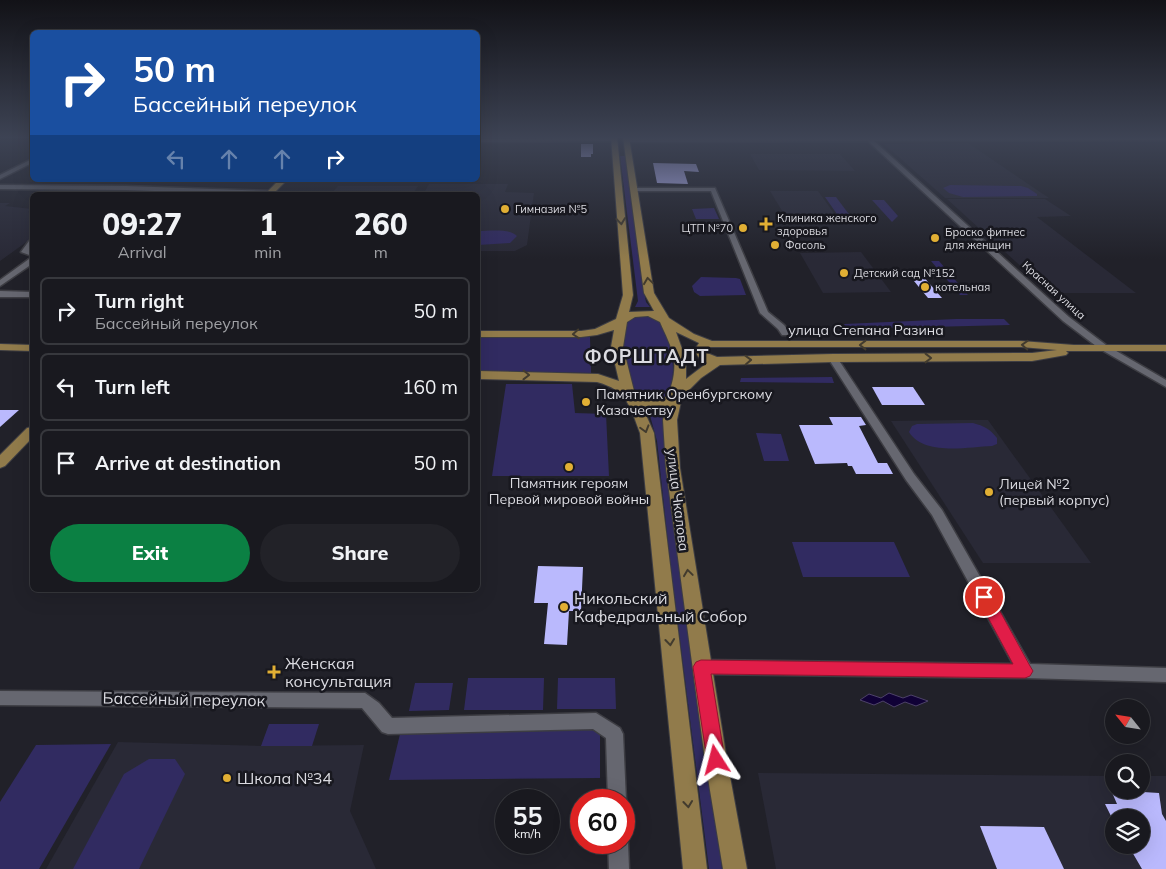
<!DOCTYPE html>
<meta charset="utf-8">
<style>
:root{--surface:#19191f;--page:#222228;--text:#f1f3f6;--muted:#9fa0a4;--line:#37383d;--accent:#0b8043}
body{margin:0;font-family:Mulish,sans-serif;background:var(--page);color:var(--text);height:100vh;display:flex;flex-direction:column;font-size:19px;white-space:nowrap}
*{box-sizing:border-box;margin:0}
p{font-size:16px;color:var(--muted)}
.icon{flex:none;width:28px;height:28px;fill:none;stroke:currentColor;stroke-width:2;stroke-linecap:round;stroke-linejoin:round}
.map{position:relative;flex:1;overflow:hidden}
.details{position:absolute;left:30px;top:192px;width:450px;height:400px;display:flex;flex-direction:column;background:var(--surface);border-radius:8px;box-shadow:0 5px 20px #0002,0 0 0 1px var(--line)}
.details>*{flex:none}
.guide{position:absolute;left:30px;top:30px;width:450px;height:152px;border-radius:8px;box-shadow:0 5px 20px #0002,0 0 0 1px var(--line);background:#1a4fa0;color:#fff;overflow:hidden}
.needle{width:32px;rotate:300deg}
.buttons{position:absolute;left:1105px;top:699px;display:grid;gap:10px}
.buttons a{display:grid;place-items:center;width:45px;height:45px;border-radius:50%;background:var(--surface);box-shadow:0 5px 20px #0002,0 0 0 1px var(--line);font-size:25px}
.speed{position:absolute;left:495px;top:789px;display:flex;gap:10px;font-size:25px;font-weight:700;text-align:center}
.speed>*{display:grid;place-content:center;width:65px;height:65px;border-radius:50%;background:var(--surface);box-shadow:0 5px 20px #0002,0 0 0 1px var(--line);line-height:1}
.speed small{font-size:12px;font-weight:400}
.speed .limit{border:8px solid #d22;background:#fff;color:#111}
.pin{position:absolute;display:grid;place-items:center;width:42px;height:42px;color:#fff;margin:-21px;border:2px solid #fff;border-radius:50%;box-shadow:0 1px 5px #0007}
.me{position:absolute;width:55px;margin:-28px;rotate:351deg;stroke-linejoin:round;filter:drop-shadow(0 0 4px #0008)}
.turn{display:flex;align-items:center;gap:18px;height:105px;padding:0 20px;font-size:22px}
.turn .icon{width:65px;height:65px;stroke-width:2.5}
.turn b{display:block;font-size:35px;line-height:42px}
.lanes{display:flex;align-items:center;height:48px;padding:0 20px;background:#0003;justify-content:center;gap:25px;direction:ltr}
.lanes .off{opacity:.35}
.eta{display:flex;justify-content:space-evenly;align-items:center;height:85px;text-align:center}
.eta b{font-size:30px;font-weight:800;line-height:35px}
.primary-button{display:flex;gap:10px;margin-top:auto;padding:10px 20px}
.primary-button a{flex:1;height:58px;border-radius:30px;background:var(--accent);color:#fff;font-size:20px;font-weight:800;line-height:58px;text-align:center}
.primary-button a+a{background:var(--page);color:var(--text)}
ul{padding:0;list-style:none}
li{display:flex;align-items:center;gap:15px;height:68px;margin:0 10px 8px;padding:0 10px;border:2px solid var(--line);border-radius:8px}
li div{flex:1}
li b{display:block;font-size:19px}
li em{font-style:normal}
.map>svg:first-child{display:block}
</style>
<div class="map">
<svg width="1166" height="869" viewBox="0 0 1166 869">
<rect width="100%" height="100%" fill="#212129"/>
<g fill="#292936" fill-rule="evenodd">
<polygon points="968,143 1012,173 1049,198 945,198 884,144"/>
<polygon points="750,154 840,154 855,171 759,170"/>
<polygon points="429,184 508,184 505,192 534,193 527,245 515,251 478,251 478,195 423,195"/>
<polygon points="338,186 418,186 412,195 330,195"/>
<polygon points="770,191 818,191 838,219 787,219"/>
<polygon points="947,199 1045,199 1071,216 1037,217 1136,293 1050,293"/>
<polygon points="0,203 10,203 5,206 32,209 28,212 32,213 32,238 0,261"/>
<polygon points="861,252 891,292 823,293 800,253"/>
<polygon points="956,420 988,420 1091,563 983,563 891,421"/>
<polygon points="118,742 261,746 364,745 350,811 376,869 46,869"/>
<path d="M 758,773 L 1114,776 L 1114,790 L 1141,790 L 1141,776 L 1166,776 L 1166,869 L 776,869 ZM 1114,818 L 1141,818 L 1141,845 L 1114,845 Z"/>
</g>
<g fill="#312b61">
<polygon points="620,156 625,156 644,292 646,302 650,307 635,307 638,301"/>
<polygon points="950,185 1021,186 1028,188 1037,194 1037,196 963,197 949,193 943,188"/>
<polygon points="825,197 836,197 851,217 839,217"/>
<polygon points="872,200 884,200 898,216 892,222"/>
<polygon points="714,208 719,219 696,219 692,209"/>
<path d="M 478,231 C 489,231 509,228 517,236 L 510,243 L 478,245 Z"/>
<polygon points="931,261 939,261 968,295 960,295"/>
<polygon points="701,277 736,278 740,279 746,295 700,296 694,292 692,286"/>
<path d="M 638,316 L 650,317 L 660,321 C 671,345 679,371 667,397 C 639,406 633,391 627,368 C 623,351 621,339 626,322 Z"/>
<polygon points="956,319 1004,319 1010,325 847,329 844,324"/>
<polygon points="478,336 590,337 591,373 478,371"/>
<polygon points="832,377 834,383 740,382 741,378"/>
<polygon points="506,384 572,384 575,413 606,414 609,476 492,476"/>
<polygon points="649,412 665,413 695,670 722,869 709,869 670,561 657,441"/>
<path d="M 973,423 C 984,426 990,429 997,438 L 997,444 L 992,446 C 967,447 924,456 909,432 L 912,426 L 917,424 Z"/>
<polygon points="756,433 781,434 789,461 764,461"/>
<polygon points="792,542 894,542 910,577 803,577"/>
<polygon points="468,678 544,678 543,710 464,710"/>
<polygon points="558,678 615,678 616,709 557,709"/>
<polygon points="415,683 453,683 449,710 409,711"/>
<polygon points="269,724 319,724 312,746 261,746"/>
<polygon points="592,730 600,734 600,778 389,780 400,734"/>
<polygon points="111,744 39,869 0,869 0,802 36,745"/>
<polygon points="149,759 175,759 185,774 139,869 73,869 124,774"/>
</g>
<polygon fill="#100136" stroke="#4d4269" points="889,693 903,698 911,695 928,701 916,706 905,702 894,707 883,701 874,705 860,700 869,694 881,698"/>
<g fill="#bab9fd">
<polygon points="581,144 593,144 593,154 591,154 591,157 581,157"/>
<polygon points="653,163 696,164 699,172 684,171 688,184 657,183"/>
<polygon points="909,275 922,275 942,298 928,298"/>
<polygon points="872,387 913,387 925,405 882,405"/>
<polygon points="0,410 19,410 0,427"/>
<polygon points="829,417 861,417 866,425 859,426 878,463 887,463 893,474 856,474 852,466 848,466 847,463 815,464 799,425 833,425"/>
<polygon points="538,566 583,567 581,611 569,611 567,645 544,644 548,603 534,603"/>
<polygon points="1111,790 1159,793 1162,814 1166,821 1166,869 1142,869 1128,845 1141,845 1141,818 1112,818 1105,804 1117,804"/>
<polygon points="980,826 1044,827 1064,869 997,869"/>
</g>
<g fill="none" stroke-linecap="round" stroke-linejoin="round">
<g stroke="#3d3d43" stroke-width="3">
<g id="minor">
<polygon points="921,137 1166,137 1166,140 874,141 1069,317 1106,345 1166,380 1166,387 1100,349 1063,321 868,141 626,142 623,140 626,138"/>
<polygon points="614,138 616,141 478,142 478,139"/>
<polygon points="32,159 32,163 0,179 0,175"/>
<polygon points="0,185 126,186 270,191 273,193 270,195 126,190 0,189"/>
<polygon points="633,188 715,188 768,312 784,325 790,333 788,335 782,335 778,329 760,313 711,191 635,191 633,190"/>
<polygon points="29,241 32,241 32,247 30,251 32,252 32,256 21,252"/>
<polygon points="29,259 32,259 32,264 0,286 0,280"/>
<polygon points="0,291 32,292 32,297 0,297"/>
<polygon points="833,355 836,356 914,474 942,510 1030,664 1166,668 1166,682 1025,678 701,674 695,672 693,667 695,662 701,660 1013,664 932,515 906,480 828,358"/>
<polygon points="0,691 365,693 379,703 392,718 596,713 620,728 623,734 626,800 624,806 624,800 608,800 606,738 593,729 388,734 382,732 362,708 0,705"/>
<polygon points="624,835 628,842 629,869 609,869 608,842 624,842"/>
</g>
</g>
<g stroke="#3d3d43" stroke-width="2">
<g id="major">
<path d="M 611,137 L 617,137 L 633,295 L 629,312 L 654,311 L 644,293 L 623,137 L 629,137 L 654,293 L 669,318 L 694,334 L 712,341 L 1021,341 L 1074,345 L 1166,345 L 1166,351 L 1066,351 L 1068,353 L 1066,355 L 1032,361 L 833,362 L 720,365 L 701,378 L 682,397 L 677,420 L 680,468 L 727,760 L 747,869 L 723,869 L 705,760 L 666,468 L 663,420 L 667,406 L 657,408 L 642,406 L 654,433 L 707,869 L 683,869 L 640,433 C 630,406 627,390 597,382 L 478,379 L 478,371 L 598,374 L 619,381 L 611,347 L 614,330 L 597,335 L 581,337 L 478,337 L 478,331 L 581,331 L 595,329 L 616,319 L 623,295 ZM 648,316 L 660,322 C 665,334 672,346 674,359 C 675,367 674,376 672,383 C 666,408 651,402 634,391 L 623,347 L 627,322 L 635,317 ZM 676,332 L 699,343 L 694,351 L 701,360 L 707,363 L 686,379 L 686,360 ZM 711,347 L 1021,347 L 1057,350 L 1032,353 L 833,354 L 717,357 L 707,353 L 707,348 Z"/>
<polygon points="279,180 287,180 272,195 264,195"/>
<polygon points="0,344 32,345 32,351 0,350"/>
<polygon points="32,427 32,438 5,466 0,468 0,455 27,428"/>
</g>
</g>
<use href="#minor" fill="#666770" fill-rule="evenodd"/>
<use href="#major" fill="#917b4b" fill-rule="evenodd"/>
</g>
<defs><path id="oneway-chevron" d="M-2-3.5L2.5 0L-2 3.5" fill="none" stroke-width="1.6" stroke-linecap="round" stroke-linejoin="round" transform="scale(1.25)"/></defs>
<g stroke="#423b2e">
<use href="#oneway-chevron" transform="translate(621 221) rotate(84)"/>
<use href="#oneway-chevron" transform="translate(648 281) rotate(-98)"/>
<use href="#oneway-chevron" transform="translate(576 334) rotate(176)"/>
<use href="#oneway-chevron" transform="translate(863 345) rotate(180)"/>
<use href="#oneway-chevron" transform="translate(1025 345) rotate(-177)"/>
<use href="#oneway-chevron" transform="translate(928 358)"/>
<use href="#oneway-chevron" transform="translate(748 360) rotate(-2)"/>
<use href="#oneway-chevron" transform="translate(526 375) rotate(1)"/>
<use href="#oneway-chevron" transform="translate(645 429) rotate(74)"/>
<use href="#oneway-chevron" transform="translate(688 573) rotate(-98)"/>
<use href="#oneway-chevron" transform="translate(670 642) rotate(84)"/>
<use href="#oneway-chevron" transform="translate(688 804) rotate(84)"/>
</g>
<linearGradient id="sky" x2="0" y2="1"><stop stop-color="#121217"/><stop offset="0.53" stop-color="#3d4354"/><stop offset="1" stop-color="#3d4354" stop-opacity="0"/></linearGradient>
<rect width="1166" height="259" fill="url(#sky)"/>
<polygon fill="#e11d48" stroke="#92132f" points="984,591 990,593 1030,666 1033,671 1030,676 1025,678 711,674 725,760 722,766 716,769 709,766 707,760 693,667 696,662 701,660 1013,664 977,597 979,593"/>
<g fill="#e1af34" stroke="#18181f" stroke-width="2">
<circle cx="505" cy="209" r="5"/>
<path d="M763.5 216.5h5v5h5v5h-5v5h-5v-5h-5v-5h5z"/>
<circle cx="743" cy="228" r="5"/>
<circle cx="935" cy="238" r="5"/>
<circle cx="775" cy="245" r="5"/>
<circle cx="844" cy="273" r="5"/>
<circle cx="925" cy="287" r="5"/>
<circle cx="586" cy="402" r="5"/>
<circle cx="569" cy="467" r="5"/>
<circle cx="989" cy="492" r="5"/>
<circle cx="564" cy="607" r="5"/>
<path d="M271.5 664.5h5v5h5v5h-5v5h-5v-5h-5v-5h5z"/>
<circle cx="227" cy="778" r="5"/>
</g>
<g text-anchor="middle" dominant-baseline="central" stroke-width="5" stroke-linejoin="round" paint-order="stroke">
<g font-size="11" fill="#dbdbe1" stroke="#18181f" text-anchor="start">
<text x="515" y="209">Гимназия №5</text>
<text x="777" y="218">Клиника женского<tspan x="777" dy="13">здоровья</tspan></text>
<text x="733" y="228" text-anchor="end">ЦТП №70</text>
<text x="945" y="232">Броско фитнес<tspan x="945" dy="13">для женщин</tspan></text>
<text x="785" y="245">Фасоль</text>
<text x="854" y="273">Детский сад №152</text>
<text x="935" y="287">котельная</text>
</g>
<g font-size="11" fill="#dbdbe1" stroke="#18181f">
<text transform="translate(1054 290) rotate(42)">Красная улица</text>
</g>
<g font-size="14" fill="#dbdbe1" stroke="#18181f">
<text x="866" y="330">улица Степана Разина</text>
<text transform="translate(678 500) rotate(83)">улица Чкалова</text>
</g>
<g font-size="14" fill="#dbdbe1" stroke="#18181f" text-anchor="start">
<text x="596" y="394">Памятник Оренбургскому<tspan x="596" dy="16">Казачеству</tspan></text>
<text x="569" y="483" text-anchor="middle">Памятник героям<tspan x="569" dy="16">Первой мировой войны</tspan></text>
<text x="999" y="484">Лицей №2<tspan x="999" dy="16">(первый корпус)</tspan></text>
</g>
<g font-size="16" fill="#dbdbe1" stroke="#18181f" text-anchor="start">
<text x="574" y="598">Никольский<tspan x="574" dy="18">Кафедральный Собор</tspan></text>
<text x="285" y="663">Женская<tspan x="285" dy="18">консультация</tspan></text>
<text x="237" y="778">Школа №34</text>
</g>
<g font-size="16" fill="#dbdbe1" stroke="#18181f">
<text transform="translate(184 699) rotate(1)">Бассейный переулок</text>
</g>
<g font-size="19" font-weight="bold" letter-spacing="1" fill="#dbdbe1" stroke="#18181f">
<text x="647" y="356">ФОРШТАДТ</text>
</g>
</g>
</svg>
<div class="buttons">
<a><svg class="needle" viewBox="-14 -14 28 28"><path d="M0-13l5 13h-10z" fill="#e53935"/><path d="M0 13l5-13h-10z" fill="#9fa0a4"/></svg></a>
<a><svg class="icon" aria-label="search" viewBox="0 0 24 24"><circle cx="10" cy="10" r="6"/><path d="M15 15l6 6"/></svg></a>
<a><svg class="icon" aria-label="layers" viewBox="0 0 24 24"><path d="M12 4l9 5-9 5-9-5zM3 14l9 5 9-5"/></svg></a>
</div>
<div class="speed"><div>55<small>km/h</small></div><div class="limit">60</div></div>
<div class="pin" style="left:984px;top:597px;background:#d93025"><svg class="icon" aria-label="arrive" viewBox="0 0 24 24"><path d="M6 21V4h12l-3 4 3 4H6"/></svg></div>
<svg class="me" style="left:716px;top:760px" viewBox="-20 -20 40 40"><path d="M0-17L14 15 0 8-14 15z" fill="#e11d48" stroke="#fff" stroke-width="4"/></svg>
<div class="guide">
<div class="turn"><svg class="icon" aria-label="right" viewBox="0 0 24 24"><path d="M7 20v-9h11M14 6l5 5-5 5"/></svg><div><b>50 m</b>Бассейный переулок</div></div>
<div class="lanes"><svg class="icon off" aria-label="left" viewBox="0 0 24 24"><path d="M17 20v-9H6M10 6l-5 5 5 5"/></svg><svg class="icon off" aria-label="ahead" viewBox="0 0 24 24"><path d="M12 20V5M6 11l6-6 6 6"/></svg><svg class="icon off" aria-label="ahead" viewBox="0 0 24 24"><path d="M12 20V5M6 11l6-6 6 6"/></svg><svg class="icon" aria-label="right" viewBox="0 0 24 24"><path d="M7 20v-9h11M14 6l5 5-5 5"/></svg></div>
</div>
<section class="details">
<div class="eta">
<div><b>09:27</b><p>Arrival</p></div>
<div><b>1</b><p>min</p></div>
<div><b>260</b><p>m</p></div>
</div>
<ul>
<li><svg class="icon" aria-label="right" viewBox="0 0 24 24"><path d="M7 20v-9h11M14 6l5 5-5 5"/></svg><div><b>Turn right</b><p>Бассейный переулок</p></div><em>50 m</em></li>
<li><svg class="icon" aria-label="left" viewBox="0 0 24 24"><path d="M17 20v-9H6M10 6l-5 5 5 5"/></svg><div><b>Turn left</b></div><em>160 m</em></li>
<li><svg class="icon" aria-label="arrive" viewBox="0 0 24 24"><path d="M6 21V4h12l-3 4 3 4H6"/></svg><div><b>Arrive at destination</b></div><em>50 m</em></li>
</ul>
<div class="primary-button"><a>Exit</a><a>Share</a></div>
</section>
</div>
